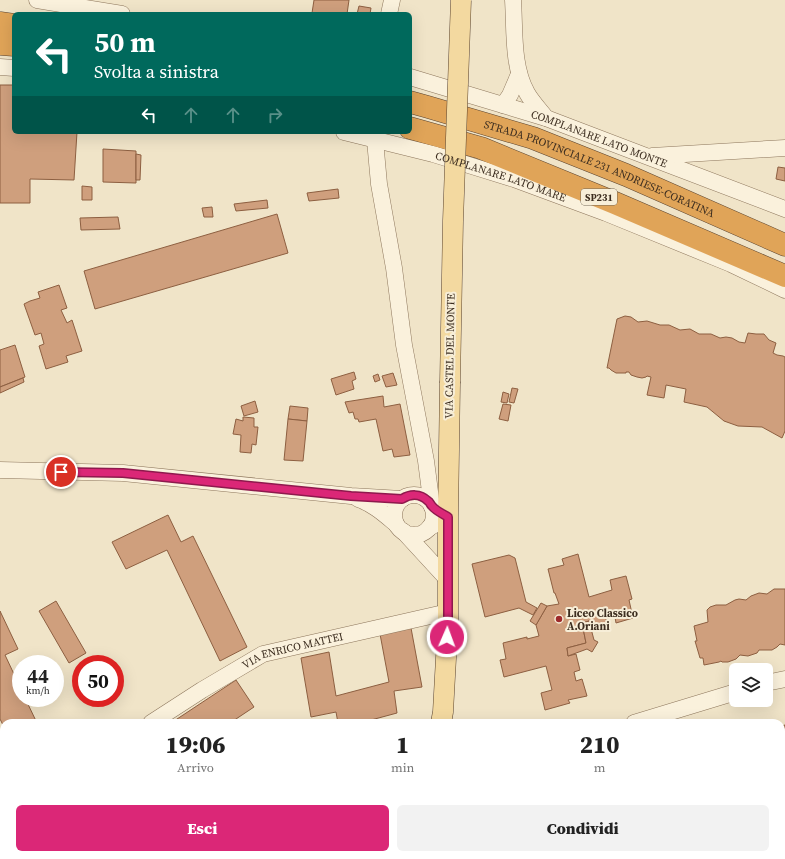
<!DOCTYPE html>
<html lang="it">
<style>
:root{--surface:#fff;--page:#f2f2f2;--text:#222;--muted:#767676;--accent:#db2777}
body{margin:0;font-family:"Source Serif 4",serif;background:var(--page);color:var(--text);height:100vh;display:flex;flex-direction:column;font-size:15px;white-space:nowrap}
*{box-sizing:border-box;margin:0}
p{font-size:13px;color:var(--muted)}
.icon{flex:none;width:22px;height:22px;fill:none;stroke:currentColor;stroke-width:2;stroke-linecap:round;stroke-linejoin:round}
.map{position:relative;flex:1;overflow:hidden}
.side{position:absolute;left:0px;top:719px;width:785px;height:140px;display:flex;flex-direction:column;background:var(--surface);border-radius:12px 12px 0 0;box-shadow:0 4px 16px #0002}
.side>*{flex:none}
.banner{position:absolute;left:12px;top:12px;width:400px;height:122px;border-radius:6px;box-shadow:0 4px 16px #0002;background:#00695c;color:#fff;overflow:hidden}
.buttons{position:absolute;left:729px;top:663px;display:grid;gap:8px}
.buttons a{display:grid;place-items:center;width:44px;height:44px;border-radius:6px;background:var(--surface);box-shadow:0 4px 16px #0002;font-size:20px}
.speed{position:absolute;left:12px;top:655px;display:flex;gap:8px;font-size:20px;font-weight:700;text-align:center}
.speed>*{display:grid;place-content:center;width:52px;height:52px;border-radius:50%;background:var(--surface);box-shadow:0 4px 16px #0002;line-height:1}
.speed small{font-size:10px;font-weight:400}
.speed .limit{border:6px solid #d22;background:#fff;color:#111}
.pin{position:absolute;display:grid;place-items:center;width:34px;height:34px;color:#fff;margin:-17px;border:2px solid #fff;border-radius:50%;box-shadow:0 1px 4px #0007}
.me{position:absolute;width:44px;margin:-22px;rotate:2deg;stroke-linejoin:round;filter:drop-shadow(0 0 3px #0008)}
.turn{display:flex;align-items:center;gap:14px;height:84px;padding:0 16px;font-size:18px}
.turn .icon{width:52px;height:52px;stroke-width:2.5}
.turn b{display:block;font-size:28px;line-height:34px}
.lanes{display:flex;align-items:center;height:38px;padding:0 16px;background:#0003;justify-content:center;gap:20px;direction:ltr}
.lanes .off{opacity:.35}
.eta{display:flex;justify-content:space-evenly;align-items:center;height:68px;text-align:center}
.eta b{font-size:24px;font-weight:800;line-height:28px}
.button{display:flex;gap:8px;margin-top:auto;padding:8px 16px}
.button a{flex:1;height:46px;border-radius:6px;background:var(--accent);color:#fff;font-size:16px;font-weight:800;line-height:46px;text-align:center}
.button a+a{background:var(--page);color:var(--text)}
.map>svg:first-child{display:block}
</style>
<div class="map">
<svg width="785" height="859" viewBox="0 0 785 859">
<rect width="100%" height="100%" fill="#f0e4c8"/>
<g fill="#cf9f7d" stroke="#8d5f41">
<polygon points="314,0 349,0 347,14 319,14 312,13"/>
<polygon points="359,6 371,8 370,14 357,14"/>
<polygon points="0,85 14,85 14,132 77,132 74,180 30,179 30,203 0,203"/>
<polygon points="103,149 136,151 136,183 103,182"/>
<polygon points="136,154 141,155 140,180 136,180"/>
<polygon points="778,167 785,168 785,181 776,179"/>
<polygon points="82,186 92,187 92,200 82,200"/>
<polygon points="338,189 339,198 309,201 307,193"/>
<polygon points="267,200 268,208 236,211 234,204"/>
<polygon points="212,207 213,217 204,217 202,208"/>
<polygon points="277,214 288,253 95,309 84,271"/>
<polygon points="118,217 120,229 81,230 80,218"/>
<polygon points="59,285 67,308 61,310 67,323 72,320 82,351 66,356 68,362 46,369 39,346 44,344 41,333 35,335 24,304 30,301 40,298 38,292"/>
<polygon points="625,316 631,317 638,322 647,321 660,325 669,325 680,330 690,329 699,334 711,334 720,338 726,337 732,338 739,342 745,343 748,333 756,334 764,334 769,340 776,343 773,353 777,355 783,356 785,357 785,431 782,438 762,427 738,426 724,421 707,407 684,402 686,389 666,385 664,398 647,395 651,377 647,376 646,377 642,378 637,377 631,375 629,372 626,372 626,373 616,373 611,370 609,368 607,368 617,319"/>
<polygon points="15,345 25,377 0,387 0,350"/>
<polygon points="354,372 356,379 352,381 354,389 336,395 331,379"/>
<polygon points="393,373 397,385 386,387 382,376"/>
<polygon points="378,374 380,380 375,382 373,376"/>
<polygon points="23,378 24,382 0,393 0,387"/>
<polygon points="512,388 518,389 514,403 509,402"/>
<polygon points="503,392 509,394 507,403 501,402"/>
<polygon points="383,396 384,407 400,404 410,455 394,457 392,449 383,451 376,419 359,422 358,419 355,419 353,412 349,413 345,402"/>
<polygon points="255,401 258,412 244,416 241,406"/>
<polygon points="503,404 511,405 508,421 499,419"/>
<polygon points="290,406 308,408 307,421 288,419"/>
<polygon points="243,417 254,418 254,427 258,427 256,445 252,444 251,453 240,452 241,435 233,434 236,419 243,421"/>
<polygon points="288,419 307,421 303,461 284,460"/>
<polygon points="168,515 181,542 193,536 247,647 220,661 167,550 126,569 112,542"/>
<polygon points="578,554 589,597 612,590 610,580 626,576 632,599 629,600 633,618 616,623 615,617 606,619 608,625 591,629 589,621 582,623 586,643 567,648 568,656 576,654 580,670 574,672 576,681 582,679 587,696 568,700 570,703 545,710 541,693 552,690 546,666 504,677 500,660 506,659 503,643 527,637 527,639 539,636 536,625 547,606 559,604 555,593 554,593 548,569 564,565 562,559"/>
<polygon points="509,555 515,558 526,602 537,608 533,615 519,608 485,617 472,564"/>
<polygon points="774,589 785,589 785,645 780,644 777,647 772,650 759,650 757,653 748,656 740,655 736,659 728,662 722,662 721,661 719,662 704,665 703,658 700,658 695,641 697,641 694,626 708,622 707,610 710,607 716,605 726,605 735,600 739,599 746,600 751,596 759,593 767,594"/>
<polygon points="56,601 86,653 69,663 39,611"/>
<polygon points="541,603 547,606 536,625 530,621"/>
<polygon points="0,611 18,649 5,655 21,689 21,698 25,698 37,723 4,723 4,727 0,719"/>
<polygon points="589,621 594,640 598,642 592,652 587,649 568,656 567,648 586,643 582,623"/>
<polygon points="411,628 422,687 394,691 397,713 360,723 338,723 336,712 311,717 301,658 329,652 336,696 389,682 380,634"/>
<polygon points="236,680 254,707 230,723 171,723"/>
<polygon points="785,725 785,754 781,755 781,726"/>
<polygon points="158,855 194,855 197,859 160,859"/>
<polygon points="308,855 421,855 421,856 405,859 309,859"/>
<polygon points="488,855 513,855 497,859 489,859"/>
</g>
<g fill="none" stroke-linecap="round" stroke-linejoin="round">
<g stroke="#8d765c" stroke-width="17">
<g id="minor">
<polyline points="37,0 122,14"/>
<path d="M 513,0 C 515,31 512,66 527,93 C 532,102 540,110 546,118"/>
<polyline points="389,14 392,0"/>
<polyline points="0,67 14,68"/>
<path id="s1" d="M 410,77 L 546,118 L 785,209"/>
<polyline points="503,105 510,95 519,74"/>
<path id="s2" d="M 344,132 L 433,154 L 514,179 L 606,213 L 731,264 L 785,290"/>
<polyline points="375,140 379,184 394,268 404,345 426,461 432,507 448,517 429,528"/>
<polyline points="652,156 785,148"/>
<polyline points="0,470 123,473 351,496 402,499"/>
<circle cx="414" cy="515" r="20"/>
<path d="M 358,499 C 373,504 384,514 396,524"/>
<polyline points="403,531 448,580"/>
<polyline points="766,683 785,679"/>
<path id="s3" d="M 151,723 L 202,690 L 263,654 L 448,612"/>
<polyline points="634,723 736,692"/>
<polyline points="785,770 782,771 785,783"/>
<polyline points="99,855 102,859"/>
<polyline points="243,855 245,859"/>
<polyline points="34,859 35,855"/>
<polyline points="563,859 577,855"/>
<polyline points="776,859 785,854"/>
</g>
</g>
<g stroke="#5b4430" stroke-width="21">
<g id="major">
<polyline points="441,723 443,712 448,622 448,517 450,383"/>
<polyline points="452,855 453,859"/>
</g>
</g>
<g stroke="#5b4430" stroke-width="23">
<g id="highway">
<polyline points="0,23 14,25"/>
<polyline points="0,44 14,45"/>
<path id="s4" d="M 410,102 L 428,107 L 533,138 L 626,175 L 785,245"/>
<polyline points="410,128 481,148 615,203 785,276"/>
</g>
</g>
<use href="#minor" stroke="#faf1dc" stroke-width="16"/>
<use href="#major" stroke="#f3d9a0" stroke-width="20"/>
<use href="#highway" stroke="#e0a458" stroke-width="22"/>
<g stroke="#5b4430" stroke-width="21" stroke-linecap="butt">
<polyline id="major-bridge" points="450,383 453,221 461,0"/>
</g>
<use href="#major-bridge" stroke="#f3d9a0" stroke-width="20"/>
</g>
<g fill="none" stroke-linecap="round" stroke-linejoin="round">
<g stroke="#8e194d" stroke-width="10">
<path id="route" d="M 61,472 L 123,473 L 351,496 L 402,499 C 410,494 420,493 428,501 C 430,502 430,504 432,506 C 436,511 443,514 448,517 L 448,622 L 447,637"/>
</g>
<use href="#route" stroke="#db2777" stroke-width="7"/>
</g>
<circle fill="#9e2a2b" stroke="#f7eed8" stroke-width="1.5" cx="559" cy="619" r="4"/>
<g text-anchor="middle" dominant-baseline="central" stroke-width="4" stroke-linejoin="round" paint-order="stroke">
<rect fill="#f7eed8" stroke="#756857" stroke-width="1" x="581" y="189" width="36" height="16" rx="3"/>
<g font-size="10" font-weight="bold" fill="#3d2e20">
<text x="599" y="197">SP231</text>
</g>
<g font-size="11" fill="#3d2e20" stroke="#f7eed8">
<text stroke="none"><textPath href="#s1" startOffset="199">COMPLANARE LATO MONTE</textPath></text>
<text stroke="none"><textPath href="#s4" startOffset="201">STRADA PROVINCIALE 231 ANDRIESE-CORATINA</textPath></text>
<text stroke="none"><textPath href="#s2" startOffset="163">COMPLANARE LATO MARE</textPath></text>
<text transform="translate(450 356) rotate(-89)">VIA CASTEL DEL MONTE</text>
<text stroke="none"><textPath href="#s3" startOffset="161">VIA ENRICO MATTEI</textPath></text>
</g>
<g font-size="11" font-weight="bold" fill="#3d2e20" stroke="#f7eed8" text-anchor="start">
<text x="567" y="613">Liceo Classico<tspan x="567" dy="13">A.Oriani</tspan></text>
</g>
</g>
</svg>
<div class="buttons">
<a><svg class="icon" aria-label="layers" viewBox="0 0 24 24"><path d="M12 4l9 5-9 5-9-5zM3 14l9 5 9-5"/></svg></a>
</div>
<div class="speed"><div>44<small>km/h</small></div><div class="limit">50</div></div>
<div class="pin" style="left:61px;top:472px;background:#d93025"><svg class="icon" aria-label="arrive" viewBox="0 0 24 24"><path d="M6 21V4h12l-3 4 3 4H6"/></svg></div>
<svg class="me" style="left:447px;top:637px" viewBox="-20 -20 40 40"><circle r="17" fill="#db2777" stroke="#fff" stroke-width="3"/><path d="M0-11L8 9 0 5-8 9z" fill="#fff"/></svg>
<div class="banner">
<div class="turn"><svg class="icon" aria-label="left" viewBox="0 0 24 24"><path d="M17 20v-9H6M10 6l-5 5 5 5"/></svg><div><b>50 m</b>Svolta a sinistra</div></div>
<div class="lanes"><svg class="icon" aria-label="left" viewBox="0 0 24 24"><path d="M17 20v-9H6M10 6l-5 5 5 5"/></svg><svg class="icon off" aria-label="ahead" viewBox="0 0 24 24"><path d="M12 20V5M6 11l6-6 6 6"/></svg><svg class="icon off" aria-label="ahead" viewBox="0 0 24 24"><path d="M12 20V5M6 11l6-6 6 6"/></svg><svg class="icon off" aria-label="right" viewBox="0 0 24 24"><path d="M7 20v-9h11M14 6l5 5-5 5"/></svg></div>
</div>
<section class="side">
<div class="eta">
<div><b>19:06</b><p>Arrivo</p></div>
<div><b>1</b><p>min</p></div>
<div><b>210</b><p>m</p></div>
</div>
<div class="button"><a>Esci</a><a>Condividi</a></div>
</section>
</div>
